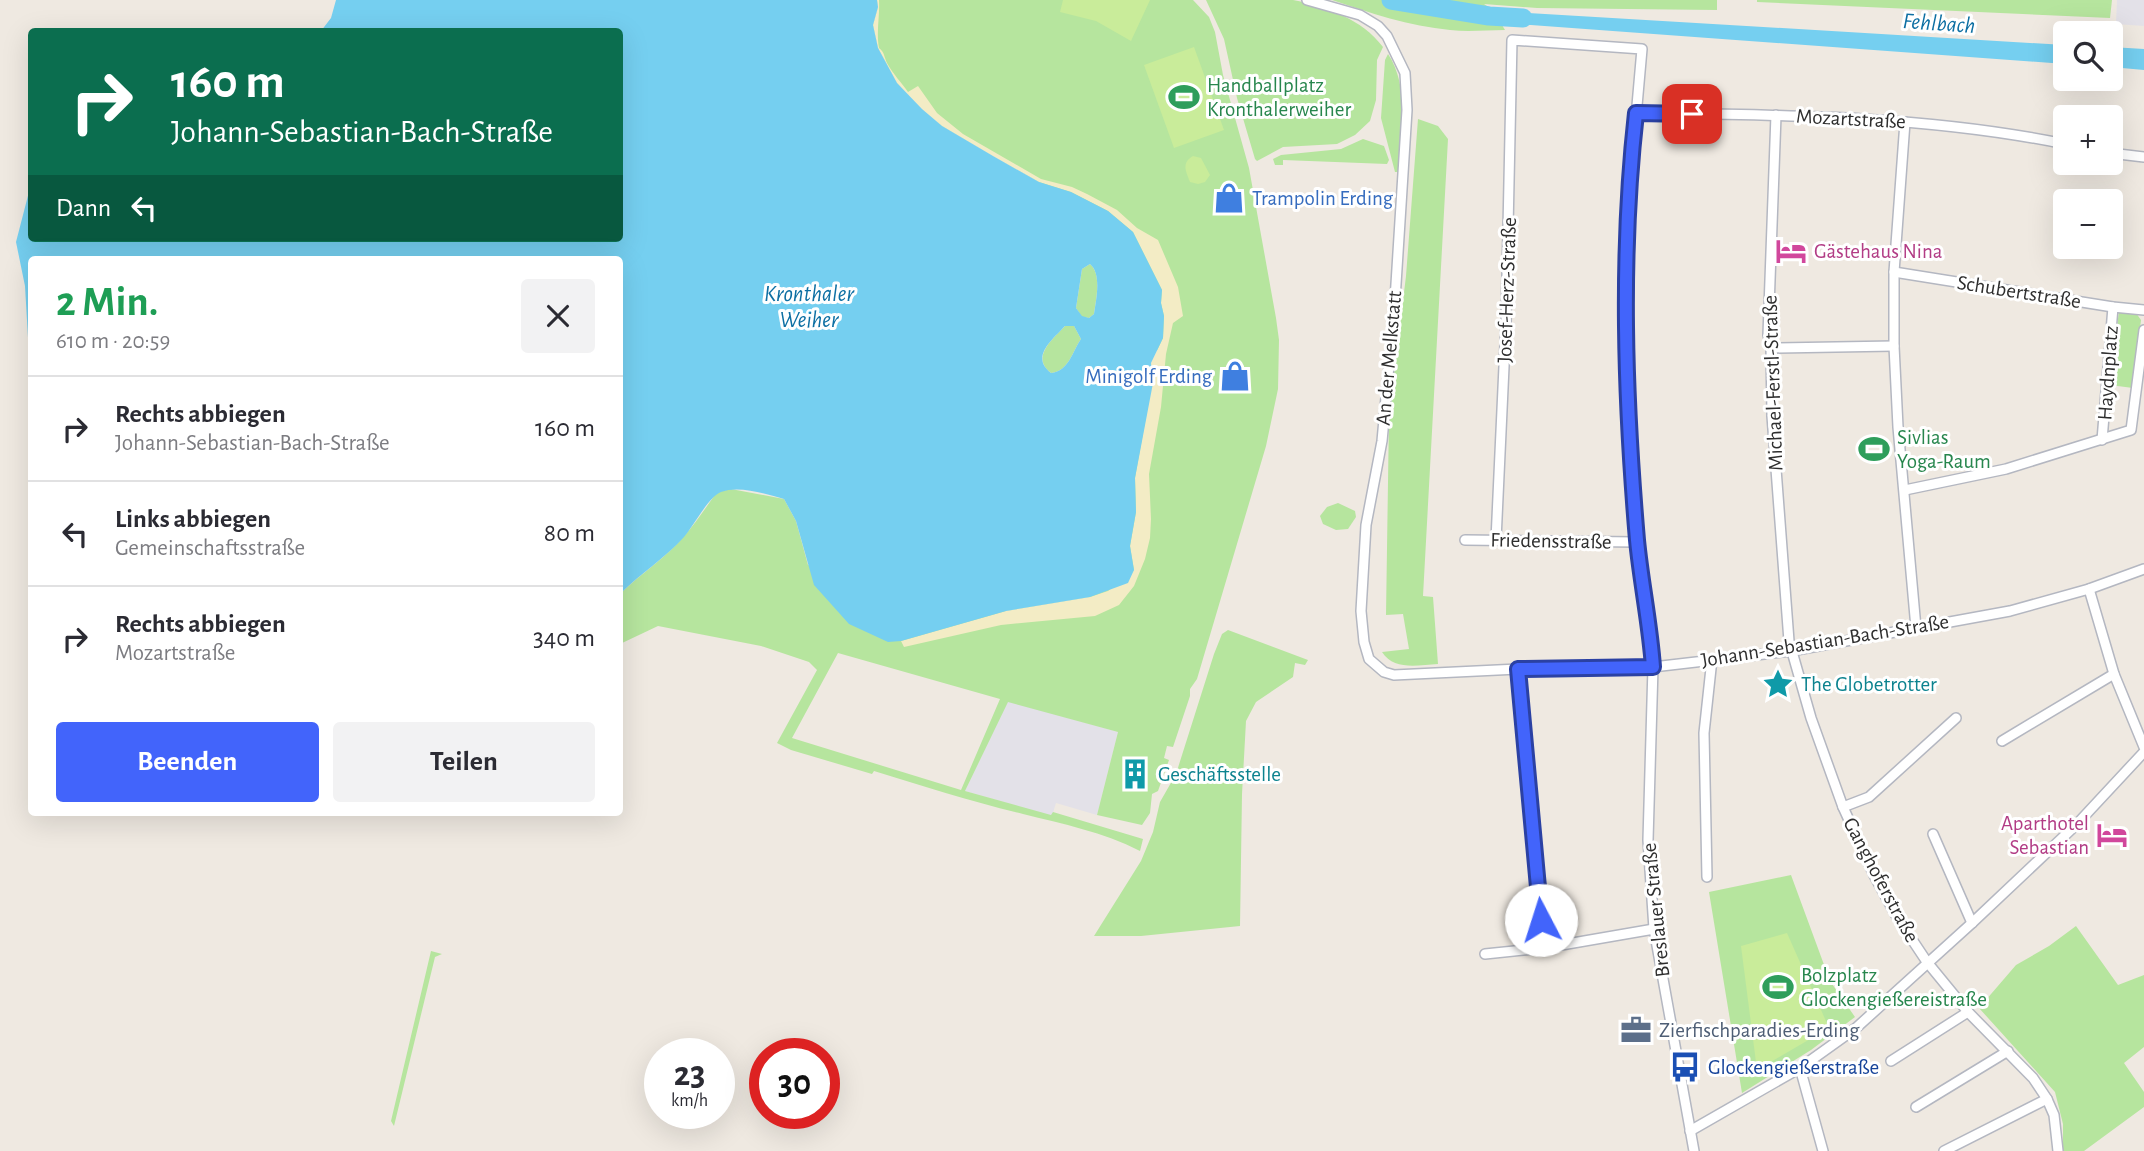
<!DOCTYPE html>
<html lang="de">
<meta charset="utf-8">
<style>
:root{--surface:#fff;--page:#f2f2f3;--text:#2b2b33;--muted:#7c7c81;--line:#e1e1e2;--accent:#4264fb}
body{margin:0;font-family:"Alegreya Sans",sans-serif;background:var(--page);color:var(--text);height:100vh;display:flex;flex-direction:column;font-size:26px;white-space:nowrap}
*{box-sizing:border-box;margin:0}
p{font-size:23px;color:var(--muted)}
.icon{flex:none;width:38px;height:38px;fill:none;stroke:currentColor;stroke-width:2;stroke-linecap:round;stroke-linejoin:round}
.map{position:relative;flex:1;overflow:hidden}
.drawer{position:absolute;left:28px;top:256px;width:595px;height:560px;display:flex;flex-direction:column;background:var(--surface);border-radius:7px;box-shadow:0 7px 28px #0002}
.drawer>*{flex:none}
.hud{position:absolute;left:28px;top:28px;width:595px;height:214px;border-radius:7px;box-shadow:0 7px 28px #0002;background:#0b6e4f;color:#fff;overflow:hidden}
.controls{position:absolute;left:2053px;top:21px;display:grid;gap:14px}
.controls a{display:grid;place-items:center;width:70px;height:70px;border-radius:7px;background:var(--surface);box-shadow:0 7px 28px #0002;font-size:35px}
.speed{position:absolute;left:644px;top:1038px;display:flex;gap:14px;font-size:35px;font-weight:700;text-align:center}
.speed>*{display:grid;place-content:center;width:91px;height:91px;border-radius:50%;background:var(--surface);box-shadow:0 7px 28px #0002;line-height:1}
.speed small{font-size:18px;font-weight:400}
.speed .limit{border:10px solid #d22;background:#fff;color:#111}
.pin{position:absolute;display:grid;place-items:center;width:60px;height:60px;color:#fff;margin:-30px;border-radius:14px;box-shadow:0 4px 10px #0006}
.me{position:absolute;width:77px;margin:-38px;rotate:355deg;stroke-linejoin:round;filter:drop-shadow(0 0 5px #0008)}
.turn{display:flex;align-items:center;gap:24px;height:147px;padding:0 28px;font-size:32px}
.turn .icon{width:91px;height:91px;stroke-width:2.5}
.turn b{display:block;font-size:49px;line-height:60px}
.then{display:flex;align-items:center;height:66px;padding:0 28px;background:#0003;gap:14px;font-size:26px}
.round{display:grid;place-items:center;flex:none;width:74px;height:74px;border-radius:7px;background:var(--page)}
.summary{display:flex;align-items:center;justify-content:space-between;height:119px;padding:0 28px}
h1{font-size:42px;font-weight:600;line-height:52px;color:#1e9e55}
.button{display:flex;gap:14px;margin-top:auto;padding:14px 28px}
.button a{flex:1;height:80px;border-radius:7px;background:var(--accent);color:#fff;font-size:28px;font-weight:600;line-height:80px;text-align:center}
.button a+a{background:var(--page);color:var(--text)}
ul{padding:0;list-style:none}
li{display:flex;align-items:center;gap:21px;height:105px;padding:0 28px;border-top:2px solid var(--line)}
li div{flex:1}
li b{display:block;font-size:26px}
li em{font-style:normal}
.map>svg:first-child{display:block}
</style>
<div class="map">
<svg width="2144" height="1151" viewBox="0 0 2144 1151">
<rect width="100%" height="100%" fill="#efe9e1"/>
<g fill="#e3e1e8">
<polygon points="2117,0 2144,0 2144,26 2116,24"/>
<polygon points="1008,701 1118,732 1097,815 1056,803 1052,816 965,791"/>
</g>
<g fill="#b6e59e" fill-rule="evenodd">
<path d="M 877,0 L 1193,0 L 1209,17 L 1215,32 L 1223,75 L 1249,168 L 1276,318 L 1279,340 L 1278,389 L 1266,446 L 1197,679 L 1190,689 L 1190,696 L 1173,747 L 1167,746 L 1164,758 L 1169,760 L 1158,791 L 1152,794 L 1150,813 L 1142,825 L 1097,815 L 1118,732 L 1008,702 L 965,791 L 1051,815 L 1053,812 L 1143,839 L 1140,851 C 1103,832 1063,824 1023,814 C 973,802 923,786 874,771 L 872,774 L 791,750 L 777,743 L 817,670 L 809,662 L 761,646 L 658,626 L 620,644 L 620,594 C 640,574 666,558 684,536 C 696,523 706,507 717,492 L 731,489 L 784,499 L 796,521 L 808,565 L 1006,611 L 1090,597 L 1158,351 L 1039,182 L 942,126 L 897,83 L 878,48 L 873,25 L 878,7 ZM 838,653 L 1000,699 L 961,790 L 792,738 Z"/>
<path d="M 1206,0 C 1231,0 1271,0 1293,0 C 1327,7 1362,19 1383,47 L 1377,60 L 1376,100 L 1370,121 L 1355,135 L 1337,144 L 1283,147 L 1257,161 L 1255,159 L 1237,98 L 1224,39 Z"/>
<path d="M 1332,0 L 1717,0 L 1717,10 L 1537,8 L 1484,4 L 1493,10 L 1505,30 C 1487,30 1468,32 1450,30 C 1409,26 1370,13 1332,0 Z"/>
<polygon points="1757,0 2112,0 2110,18 1757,2"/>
<path d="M 1388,54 C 1410,87 1401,134 1399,172 L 1395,172 L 1381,118 L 1385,60 Z"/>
<path d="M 1418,119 L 1438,126 L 1448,139 L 1423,596 L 1433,597 L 1438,664 C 1418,665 1394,671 1382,652 L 1409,649 L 1403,614 L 1386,615 L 1389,416 L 1406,276 Z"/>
<polygon points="1363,139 1384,146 1389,160 1387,164 1283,160 1283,165 1275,165 1273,159 1281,155 1341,149"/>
<path d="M 1090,264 C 1102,274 1096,300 1094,314 L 1089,318 L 1082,317 L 1076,308 L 1082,269 Z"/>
<polygon points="2119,311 2136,313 2141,320 2133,388 2110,385"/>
<path d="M 1065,326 L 1074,326 L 1081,339 C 1072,352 1069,371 1051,373 C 1030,357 1053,339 1065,326 Z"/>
<polygon points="1338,503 1355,511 1356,517 1348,529 1336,530 1323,524 1320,516 1327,507"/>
<polygon points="1228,630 1308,660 1305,665 1295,663 1293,677 1256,702 1246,721 1242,794 1240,926 1141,936 1094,936 1141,861 1153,832 1160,802 1176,774 1214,654 1222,634"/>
<polygon points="1791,875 1830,981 1855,1017 1811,1050 1742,1093 1709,892"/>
<polygon points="2076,926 2118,985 2144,975 2144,1047 2124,1063 2144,1092 2144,1107 2084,1151 2063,1151 2063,1124 2055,1092 1979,1008 2016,965 2049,946"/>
<polygon points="431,951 442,954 435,957 394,1126 391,1121"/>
</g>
<path fill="#f3ecc5" d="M 877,0 L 879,0 C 880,16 876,31 879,48 C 885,53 884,57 887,63 C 893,74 901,82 908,92 L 918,86 L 937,113 L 963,134 L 1041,179 L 1072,187 L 1087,194 L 1117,210 L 1137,228 L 1158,240 L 1178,287 L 1183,316 L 1173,323 L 1166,354 L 1161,407 L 1149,474 L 1151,519 L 1150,538 L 1145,559 L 1134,586 L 1119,605 L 1095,616 L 1001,625 L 904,647 L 901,641 L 1006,611 L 1090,597 L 1108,591 L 1134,570 L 1130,546 L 1136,512 L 1135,478 L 1152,383 L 1151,363 L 1163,338 L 1164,316 L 1161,303 L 1162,290 L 1133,232 L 1108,211 L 1071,192 L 1039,182 L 993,156 L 942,126 L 922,109 L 897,83 L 878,48 L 873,25 L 878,7 Z"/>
<g fill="#c9ec9a">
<polygon points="1063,0 1150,0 1131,41 1096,21 1060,12"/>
<polygon points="1194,47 1224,130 1174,148 1144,65"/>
<path d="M 1193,156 L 1201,158 L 1210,175 L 1205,182 L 1198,184 L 1190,182 C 1186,171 1181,163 1193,156 Z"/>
<polygon points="1787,933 1829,1028 1757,1070 1741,946"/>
</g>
<g fill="#75cff0" fill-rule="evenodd">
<path d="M 336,0 L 877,0 L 878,7 L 873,25 L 878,48 L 897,83 L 922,109 L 942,126 L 993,156 L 1039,182 L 1071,192 L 1108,211 L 1133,232 L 1162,290 L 1161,303 L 1164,316 L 1163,338 L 1151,363 L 1153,383 L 1135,478 L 1136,512 L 1130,546 L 1134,570 L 1128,583 L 1090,597 L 1006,611 L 901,641 L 888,642 L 849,624 L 814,585 L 796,521 L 784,499 C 766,494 739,485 721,492 C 709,496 693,527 684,537 C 665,558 640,574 620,594 L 620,259 L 32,259 L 31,389 L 25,286 L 16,242 L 31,184 L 32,238 L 620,238 L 620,32 L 321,31 L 331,18 ZM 1090,264 C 1102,274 1096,300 1094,314 L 1089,318 L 1082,316 L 1076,308 L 1082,269 ZM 1065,326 L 1074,326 L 1081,339 C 1072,352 1069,371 1051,373 C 1030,357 1052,340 1065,326 Z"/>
<polygon points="1496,11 2065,45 2065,64 1503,23"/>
<polygon points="2111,47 2144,49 2144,70 2111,67"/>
</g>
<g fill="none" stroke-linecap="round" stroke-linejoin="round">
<polyline stroke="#75cff0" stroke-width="19" points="1391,0 1489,16 1523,18"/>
<g stroke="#b4b7c1" stroke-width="12">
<g id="street">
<polyline points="1307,0 1360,15 1378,26 1387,36 1405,73 1407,110 1395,300 1382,441 1366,525 1361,611 1364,642 1369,659 1384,672 1394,675 1518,669 1653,667 1791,651 2010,611 2089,589 2144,569"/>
<path d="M 1636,113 C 1779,115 1924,115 2065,144"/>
<polyline points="1776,115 1768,335 1771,348 1772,416 1789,641 1811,718 1843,807 1874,875 1897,917 1927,962 1968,1012 2033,1078 2047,1099 2054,1115 2058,1151"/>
<polyline points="1905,122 1894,272 1894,346 1898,427 1916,628"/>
<polyline points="2110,153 2144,157"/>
<polyline points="1894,272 2113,307 2144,310"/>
<polyline points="1771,348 1894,346"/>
<polyline points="2102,440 2113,307"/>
<polyline points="1905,490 2006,469 2131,430 2144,330"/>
<polyline points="1465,540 1637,542"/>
<polyline points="1496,540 1506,323 1512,40 1642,49 1629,196 1626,358 1637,542 1653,667 1648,840 1654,929 1694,1151"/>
<polyline points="2089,589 2114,674 2144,747"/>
<polyline points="1518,669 1544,948"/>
<polyline points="2002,741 2114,674"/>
<polyline points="1843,807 1869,797 1956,718"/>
<polyline points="1933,834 1972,923"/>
<polyline points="1707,877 1704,733 1712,659"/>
<polyline points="1485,954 1544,948 1654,929"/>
<polyline points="1891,1061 1968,1012"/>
<polyline points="1800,1068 1823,1151"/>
<polyline points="1916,1107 2008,1051"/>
<polyline points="1690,1131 1800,1068 1856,1028 1972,923 2077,824 2144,752"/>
<polyline points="1944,1151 2047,1099"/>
</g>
</g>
<use href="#street" stroke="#fff" stroke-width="9"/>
</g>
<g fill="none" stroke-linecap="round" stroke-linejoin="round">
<g stroke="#2b41a3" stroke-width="18">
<path id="route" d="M 1541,920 L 1518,669 L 1653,667 C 1650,624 1641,582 1637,540 C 1625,398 1620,255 1636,113 L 1692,114"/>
</g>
<use href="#route" stroke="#4264fb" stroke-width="12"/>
</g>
<defs>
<g id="stadium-bare" transform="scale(2.415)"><path d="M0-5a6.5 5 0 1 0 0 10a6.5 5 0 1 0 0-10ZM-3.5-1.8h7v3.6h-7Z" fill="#2e9e5b" stroke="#fff" stroke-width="2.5" paint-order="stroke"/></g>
<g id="shop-bare" transform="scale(2.415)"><path d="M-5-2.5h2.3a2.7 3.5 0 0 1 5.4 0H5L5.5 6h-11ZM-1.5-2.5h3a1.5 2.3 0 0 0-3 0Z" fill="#3f7fe0" stroke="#fff" stroke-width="2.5" paint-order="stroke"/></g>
<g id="hotel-bare" transform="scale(2.415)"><path d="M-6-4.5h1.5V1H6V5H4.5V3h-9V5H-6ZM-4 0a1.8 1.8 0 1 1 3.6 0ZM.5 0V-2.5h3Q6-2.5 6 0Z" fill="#d1479c" stroke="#fff" stroke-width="2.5" paint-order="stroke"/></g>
<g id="sight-bare" transform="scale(2.415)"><path d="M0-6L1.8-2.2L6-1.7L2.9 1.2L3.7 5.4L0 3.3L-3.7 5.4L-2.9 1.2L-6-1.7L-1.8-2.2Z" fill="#0f9aa8" stroke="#fff" stroke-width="2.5" paint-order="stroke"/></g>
<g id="building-bare" transform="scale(2.415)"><path d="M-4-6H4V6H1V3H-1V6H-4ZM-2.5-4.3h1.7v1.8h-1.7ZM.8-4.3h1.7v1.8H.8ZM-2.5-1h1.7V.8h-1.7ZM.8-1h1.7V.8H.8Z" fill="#0f9aa8" stroke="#fff" stroke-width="2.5" paint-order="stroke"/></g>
<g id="office-bare" transform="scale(2.415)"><path d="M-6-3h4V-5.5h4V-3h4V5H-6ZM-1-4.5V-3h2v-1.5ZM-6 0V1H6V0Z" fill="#5c6f8a" stroke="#fff" stroke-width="2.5" paint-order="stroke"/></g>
<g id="bus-bare" transform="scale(2.415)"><path d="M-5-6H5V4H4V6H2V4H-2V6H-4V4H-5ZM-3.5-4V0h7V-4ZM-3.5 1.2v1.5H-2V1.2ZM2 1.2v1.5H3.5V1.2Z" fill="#1a4fb4" stroke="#fff" stroke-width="2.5" paint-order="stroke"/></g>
</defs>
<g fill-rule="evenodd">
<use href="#stadium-bare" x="1184" y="97"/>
<use href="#shop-bare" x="1229" y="198"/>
<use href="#hotel-bare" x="1791" y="251"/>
<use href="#shop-bare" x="1235" y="376"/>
<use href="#stadium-bare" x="1874" y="449"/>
<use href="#sight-bare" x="1778" y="684"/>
<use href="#building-bare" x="1135" y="774"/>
<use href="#hotel-bare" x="2112" y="835"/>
<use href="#stadium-bare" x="1778" y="987"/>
<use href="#office-bare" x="1636" y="1030"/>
<use href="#bus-bare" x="1685" y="1067"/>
</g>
<g text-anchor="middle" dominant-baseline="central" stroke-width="6" stroke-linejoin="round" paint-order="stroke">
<g font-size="21" fill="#27864d" stroke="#fff" text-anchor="start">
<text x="1207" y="85">Handballplatz<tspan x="1207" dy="24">Kronthalerweiher</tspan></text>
<text x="1897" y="437">Sivlias<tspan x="1897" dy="24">Yoga-Raum</tspan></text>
<text x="1801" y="975">Bolzplatz<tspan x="1801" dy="24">Glockengießereistraße</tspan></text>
</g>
<g font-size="21" fill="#2e2e2e" stroke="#fff">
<text transform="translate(1851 119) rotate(3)">Mozartstraße</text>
<text transform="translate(1507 290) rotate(-88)">Josef-Herz-Straße</text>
<text transform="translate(2019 292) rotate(9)">Schubertstraße</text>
<text transform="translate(1389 358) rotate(-85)">An der Melkstatt</text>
<text transform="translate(2108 373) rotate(-86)">Haydnplatz</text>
<text transform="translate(1773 383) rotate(-92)">Michael-Ferstl-Straße</text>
<text transform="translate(1551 541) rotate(1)">Friedensstraße</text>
<text transform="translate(1825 641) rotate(-9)">Johann-Sebastian-Bach-Straße</text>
<text transform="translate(1881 880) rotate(62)">Ganghoferstraße</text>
<text transform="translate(1656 910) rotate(-96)">Breslauer Straße</text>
</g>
<g font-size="21" fill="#366cbe" stroke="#fff" text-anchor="start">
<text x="1252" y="198">Trampolin Erding</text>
<text x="1212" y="376" text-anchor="end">Minigolf Erding</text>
</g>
<g font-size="21" fill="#b23c85" stroke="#fff" text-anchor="start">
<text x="1814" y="251">Gästehaus Nina</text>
<text x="2089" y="823" text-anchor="end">Aparthotel<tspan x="2089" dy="24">Sebastian</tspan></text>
</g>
<g font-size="21" fill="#0d838f" stroke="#fff" text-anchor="start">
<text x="1801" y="684">The Globetrotter</text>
<text x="1158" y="774">Geschäftsstelle</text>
</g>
<g font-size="21" fill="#4e5e75" stroke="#fff" text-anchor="start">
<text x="1659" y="1030">Zierfischparadies-Erding</text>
</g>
<g font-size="21" fill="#164399" stroke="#fff" text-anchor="start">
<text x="1708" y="1067">Glockengießerstraße</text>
</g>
<g font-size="23" font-style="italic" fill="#0d6fa3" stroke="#fff">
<text transform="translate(1939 24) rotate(4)">Fehlbach</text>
<text x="809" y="294">Kronthaler<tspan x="809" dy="26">Weiher</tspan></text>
</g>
</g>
</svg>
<div class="controls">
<a><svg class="icon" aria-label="search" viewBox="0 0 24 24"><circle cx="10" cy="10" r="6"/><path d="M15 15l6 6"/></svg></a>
<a>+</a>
<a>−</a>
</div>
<div class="speed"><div>23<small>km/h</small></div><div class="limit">30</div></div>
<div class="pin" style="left:1692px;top:114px;background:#d93025"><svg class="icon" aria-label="arrive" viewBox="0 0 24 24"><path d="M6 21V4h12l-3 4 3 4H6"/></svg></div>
<svg class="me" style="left:1541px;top:920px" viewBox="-20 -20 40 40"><circle r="19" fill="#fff"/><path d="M0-13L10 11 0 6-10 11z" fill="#4264fb"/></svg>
<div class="hud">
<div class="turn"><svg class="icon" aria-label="right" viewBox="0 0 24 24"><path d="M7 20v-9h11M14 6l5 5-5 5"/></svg><div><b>160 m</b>Johann-Sebastian-Bach-Straße</div></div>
<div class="then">Dann<svg class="icon" aria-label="left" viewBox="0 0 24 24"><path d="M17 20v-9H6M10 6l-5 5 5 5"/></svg></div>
</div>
<section class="drawer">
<div class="summary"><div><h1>2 Min.</h1><p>610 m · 20:59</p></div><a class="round"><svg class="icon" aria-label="close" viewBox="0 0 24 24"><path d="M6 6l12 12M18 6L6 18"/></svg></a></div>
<ul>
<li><svg class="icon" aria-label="right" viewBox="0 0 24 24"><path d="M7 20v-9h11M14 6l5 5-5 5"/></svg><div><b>Rechts abbiegen</b><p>Johann-Sebastian-Bach-Straße</p></div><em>160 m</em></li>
<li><svg class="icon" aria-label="left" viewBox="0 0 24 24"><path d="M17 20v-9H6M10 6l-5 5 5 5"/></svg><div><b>Links abbiegen</b><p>Gemeinschaftsstraße</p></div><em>80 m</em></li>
<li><svg class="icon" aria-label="right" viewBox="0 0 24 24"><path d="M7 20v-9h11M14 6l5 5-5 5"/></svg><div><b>Rechts abbiegen</b><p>Mozartstraße</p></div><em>340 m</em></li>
</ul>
<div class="button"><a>Beenden</a><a>Teilen</a></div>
</section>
</div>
